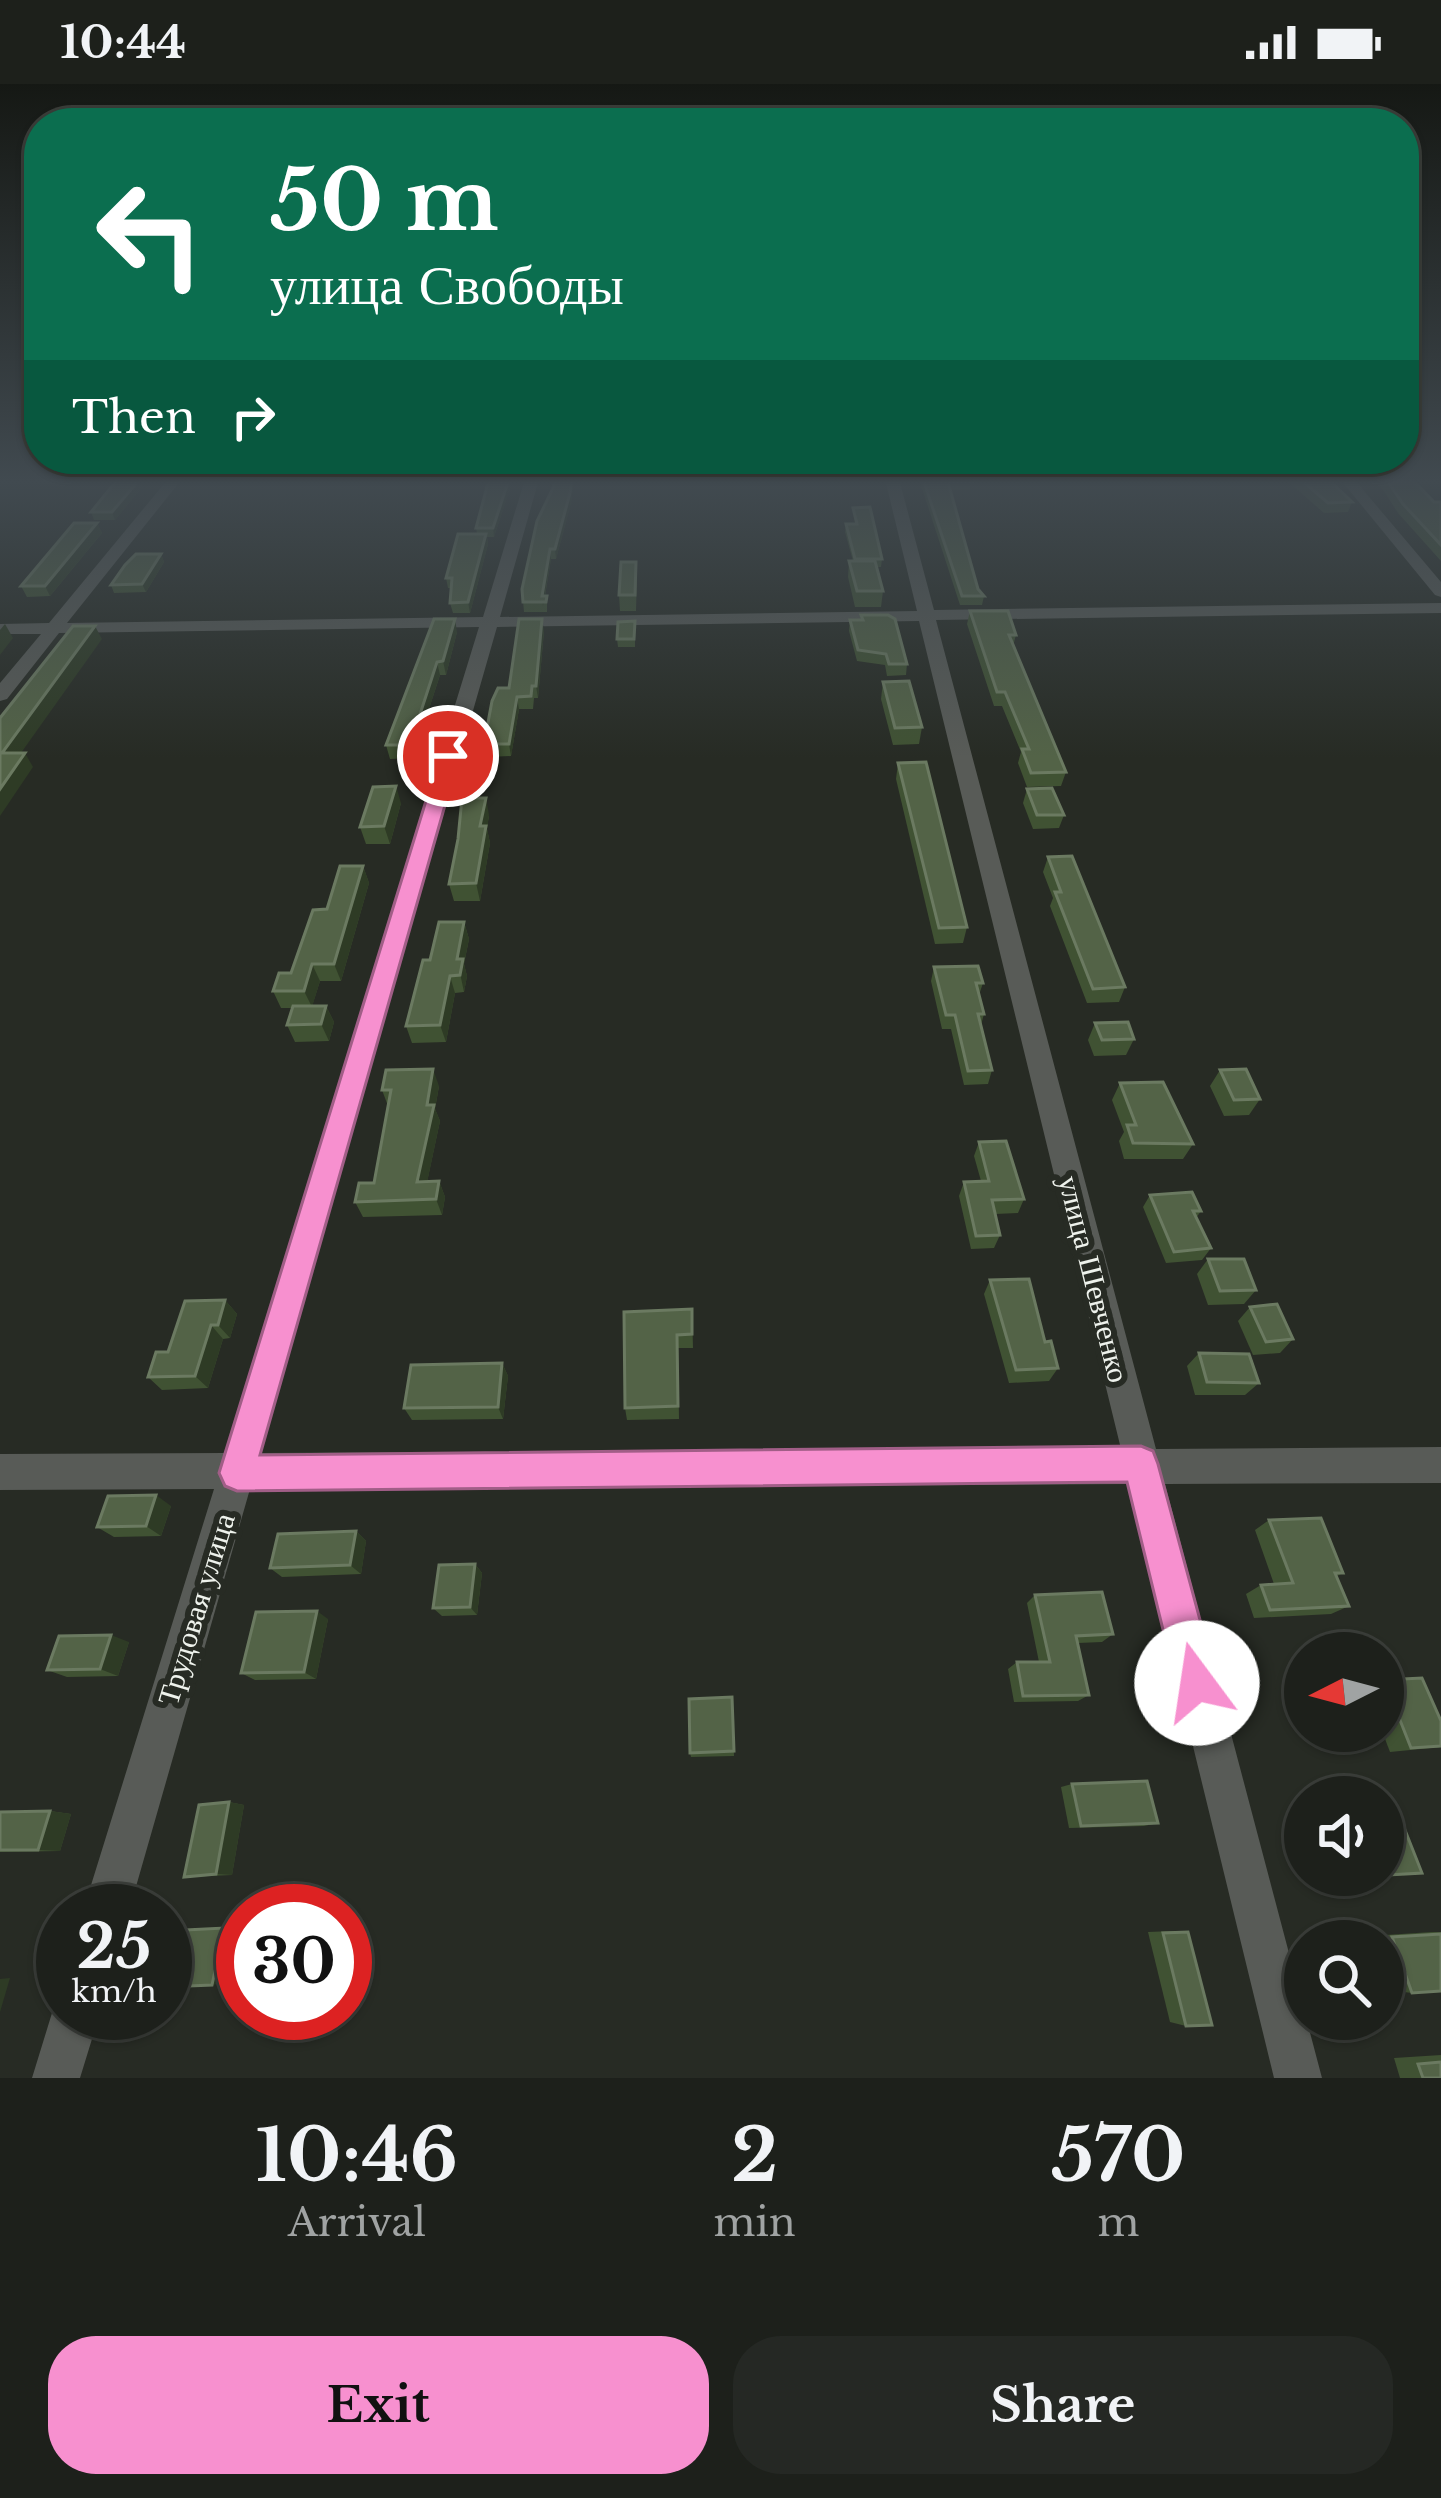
<!DOCTYPE html>
<meta charset="utf-8">
<style>
:root{--surface:#1d201b;--page:#252824;--text:#f1f3f6;--muted:#a0a3a3;--line:#3b3e3a;--accent:#f790cf}
body{margin:0;font-family:"Libre Baskerville",serif;background:var(--page);color:var(--text);height:100vh;display:flex;flex-direction:column;font-size:45px;white-space:nowrap}
*{box-sizing:border-box;margin:0}
p{font-size:39px;color:var(--muted)}
.icon{flex:none;width:66px;height:66px;fill:none;stroke:currentColor;stroke-width:2;stroke-linecap:round;stroke-linejoin:round}
.map{position:relative;height:1994px;overflow:hidden}
.panel{display:flex;flex-direction:column;background:var(--surface);flex:1}
.panel>*{flex:none}
.banner{position:absolute;left:24px;top:24px;width:1395px;height:366px;border-radius:48px;box-shadow:0 3px 9px #0004,0 0 0 3px var(--line);background:#0b6e4f;color:#fff;overflow:hidden}
.needle{width:78px;rotate:264deg}
.fabs{position:absolute;left:1284px;top:1548px;display:grid;gap:24px}
.fabs a{display:grid;place-items:center;width:120px;height:120px;border-radius:50%;background:var(--surface);box-shadow:0 3px 9px #0004,0 0 0 3px var(--line);font-size:60px}
.speed{position:absolute;left:36px;top:1800px;display:flex;gap:24px;font-size:60px;font-weight:700;text-align:center}
.speed>*{display:grid;place-content:center;width:156px;height:156px;border-radius:50%;background:var(--surface);box-shadow:0 3px 9px #0004,0 0 0 3px var(--line);line-height:1}
.speed small{font-size:30px;font-weight:400}
.speed .limit{border:18px solid #d22;background:#fff;color:#111}
.pin{position:absolute;display:grid;place-items:center;width:102px;height:102px;color:#fff;margin:-51px;border:6px solid #fff;border-radius:50%;box-shadow:0 3px 12px #0007}
.me{position:absolute;width:132px;margin:-66px;rotate:346deg;stroke-linejoin:round;filter:drop-shadow(0 0 9px #0008)}
.turn{display:flex;align-items:center;gap:42px;height:252px;padding:0 48px;font-size:54px}
.turn .icon{width:156px;height:156px;stroke-width:2.5}
.turn b{display:block;font-size:84px;line-height:102px}
.then{display:flex;align-items:center;height:114px;padding:0 48px;background:#0003;gap:24px;font-size:45px}
.eta{display:flex;justify-content:space-evenly;align-items:center;height:204px;text-align:center}
.eta b{font-size:72px;font-weight:700;line-height:84px}
.button{display:flex;gap:24px;margin-top:auto;padding:24px 48px}
.button a{flex:1;height:138px;border-radius:48px;background:var(--accent);color:#111;font-size:48px;font-weight:700;line-height:138px;text-align:center}
.button a+a{background:var(--page);color:var(--text)}
.status{display:flex;justify-content:space-between;align-items:center;height:84px;padding:0 60px;background:var(--surface);direction:ltr}
.status svg{height:33px;fill:currentColor}
.map>svg:first-child{display:block}
</style>
<div class="status"><b>10:44</b><svg viewBox="0 0 49 12"><path d="M0 12V9h3v3zM5 12V6h3v6zM10 12V3h3v9zM15 12V0h3v12zM26 1h20v11H26zM47 4h2v5h-2z"/></svg></div>
<div class="map">
<svg width="1441" height="1994" viewBox="0 0 1441 1994">
<rect width="100%" height="100%" fill="#272b24"/>
<g fill="none" stroke-linecap="round" stroke-linejoin="round">
<g fill="#585b57" fill-rule="evenodd">
<path d="M 168,395 L 182,395 L 67,539 L 483,533 L 525,395 L 539,395 L 500,533 L 917,527 L 885,395 L 899,395 L 934,526 L 1441,519 L 1441,529 L 936,536 L 1156,1365 L 1441,1363 L 1441,1399 L 1165,1400 L 1322,1994 L 1274,1994 L 1129,1400 L 250,1405 L 129,1827 L 83,1827 L 214,1405 L 0,1406 L 0,1370 L 225,1369 L 479,543 L 59,549 L 7,615 L 0,617 L 0,599 L 41,550 L 0,550 L 0,540 L 49,539 ZM 919,537 L 1121,1365 L 260,1369 L 497,543 Z"/>
<polygon points="1340,395 1354,395 1441,498 1441,513 1435,511"/>
<polygon points="63,1911 63,1929 100,1929 80,1994 32,1994 52,1929"/>
</g>
</g>
<g fill="#405233">
<polygon points="489,395 513,395 494,453 487,453 488,460 470,529 453,529 450,519 452,504 448,504 446,494 477,450 476,444"/>
<polygon points="555,395 574,395 571,419 556,475 551,475 545,512 547,512 547,528 524,528 522,505"/>
<polygon points="919,395 970,395 970,406 950,406 978,505 984,512 982,521 960,521"/>
<polygon points="1285,395 1328,395 1352,418 1348,428 1324,429"/>
<polygon points="1376,395 1412,395 1434,418 1441,418 1441,477 1398,429"/>
<polygon points="142,403 115,436 94,436 91,428"/>
<polygon points="853,424 882,475 881,483 876,483 883,507 881,523 855,523 848,493 849,477 853,477 845,448 846,440 855,440"/>
<polygon points="97,439 102,449 50,512 27,513 21,502"/>
<polygon points="161,470 164,478 146,508 114,509 111,501"/>
<polygon points="637,494 636,527 620,527 619,511"/>
<polygon points="970,527 1016,551 1013,562 1066,688 1061,702 1027,703 1018,679 1021,668 1002,622 994,622 967,540"/>
<polygon points="861,531 907,580 906,591 887,592 885,581 857,577 849,547 850,536 861,536"/>
<polygon points="434,535 457,548 446,591 440,591 413,674 390,675 386,661"/>
<polygon points="635,537 635,563 618,563 617,555"/>
<polygon points="544,547 538,614 534,614 533,625 519,625 511,672 487,673 484,660 509,604"/>
<polygon points="883,598 922,643 919,660 893,661 881,615"/>
<polygon points="898,679 967,843 963,859 935,860 896,695"/>
<polygon points="1027,705 1064,731 1059,744 1033,745 1023,719"/>
<polygon points="401,719 390,760 366,760 360,743"/>
<polygon points="489,731 487,745 490,759 480,817 454,817 449,800"/>
<polygon points="1048,773 1125,903 1119,918 1087,919 1050,822 1053,814 1043,788"/>
<polygon points="363,782 369,799 341,897 320,897 312,922 326,922 334,938 329,957 295,958 287,941 292,924 281,924 273,907 291,889 327,825"/>
<polygon points="464,838 469,855 464,880 467,892 464,908 455,909 446,958 412,959 406,942 430,876"/>
<polygon points="934,883 983,899 979,911 984,930 981,941 992,986 988,1000 964,1001 951,945 942,945 931,897"/>
<polygon points="1095,939 1134,955 1126,971 1094,972 1088,956"/>
<polygon points="1220,986 1260,1015 1249,1031 1224,1032 1210,1002"/>
<polygon points="1120,999 1193,1060 1183,1075 1124,1075 1119,1057 1124,1048 1112,1016"/>
<polygon points="439,1002 435,1025 440,1037 427,1098 439,1097 445,1113 442,1131 363,1133 355,1118 374,1099 388,1022 382,1006"/>
<polygon points="979,1058 1024,1115 1018,1129 995,1130 1000,1151 994,1164 971,1165 959,1112 964,1098 981,1097 974,1072"/>
<polygon points="1150,1111 1201,1127 1196,1134 1211,1164 1202,1176 1166,1179 1143,1123"/>
<polygon points="1208,1175 1256,1206 1244,1220 1208,1221 1197,1190"/>
<polygon points="990,1196 1045,1258 1058,1284 1049,1297 1009,1299 984,1210"/>
<polygon points="225,1216 237,1230 230,1254 223,1255 208,1304 162,1306 148,1293 168,1268"/>
<polygon points="1250,1223 1293,1255 1280,1269 1253,1271 1238,1237"/>
<polygon points="692,1225 693,1264 678,1264 679,1335 627,1336 625,1324"/>
<polygon points="1199,1269 1259,1299 1245,1311 1195,1311 1187,1282"/>
<polygon points="502,1279 508,1292 503,1335 412,1336 404,1324"/>
<polygon points="171,1422 161,1452 114,1453 97,1443"/>
<polygon points="1269,1436 1343,1489 1337,1492 1349,1522 1331,1530 1254,1534 1246,1510 1261,1501 1274,1500 1255,1446"/>
<polygon points="356,1447 366,1457 361,1490 282,1493 270,1484"/>
<polygon points="475,1480 482,1489 477,1531 442,1532 433,1524"/>
<polygon points="1035,1511 1113,1550 1102,1558 1078,1559 1089,1611 1078,1617 1014,1618 1008,1585 1017,1578 1039,1578 1027,1519"/>
<polygon points="328,1535 316,1595 255,1596 241,1589"/>
<polygon points="129,1558 118,1592 67,1593 47,1586"/>
<polygon points="1305,1589 1305,1641 1300,1641 1284,1596"/>
<polygon points="1383,1596 1441,1637 1441,1663 1390,1668 1382,1647"/>
<polygon points="732,1613 734,1672 691,1673 690,1669"/>
<polygon points="1072,1700 1158,1739 1144,1742 1069,1744 1061,1703"/>
<polygon points="229,1718 244,1721 232,1791 184,1793"/>
<polygon points="50,1727 71,1730 60,1767 0,1768 0,1728"/>
<polygon points="1173,1847 1188,1848 1186,1942 1170,1938 1148,1848"/>
<polygon points="1432,1848 1441,1848 1441,1850 1412,1909 1388,1906 1383,1890 1383,1857 1372,1857 1370,1852"/>
<polygon points="1441,1971 1441,1994 1400,1994 1394,1974"/>
</g>
<g fill="#2e3b25">
<polygon points="509,395 513,395 494,453 493,444"/>
<polygon points="572,395 574,395 571,419 556,475 555,465"/>
<polygon points="139,396 142,403 115,436 112,428"/>
<polygon points="97,439 102,449 50,512 45,502"/>
<polygon points="486,450 488,460 470,529 468,518"/>
<polygon points="550,465 551,475 543,522 542,512"/>
<polygon points="161,470 164,478 146,508 142,500"/>
<polygon points="455,535 457,548 446,591 443,577"/>
<polygon points="542,535 544,547 538,614 536,602"/>
<polygon points="5,540 13,554 0,571 0,546"/>
<polygon points="95,542 102,555 11,683 2,669"/>
<polygon points="437,578 440,591 413,674 410,661"/>
<polygon points="517,613 519,625 511,672 509,660"/>
<polygon points="25,669 33,683 0,732 0,705"/>
<polygon points="396,702 401,719 390,760 384,742"/>
<polygon points="486,714 489,731 487,745 490,759 480,817 476,799 480,742"/>
<polygon points="363,782 369,799 341,897 334,880"/>
<polygon points="464,838 469,855 464,880 467,892 464,908 457,875"/>
<polygon points="312,880 320,897 312,923 304,907"/>
<polygon points="450,892 455,909 446,958 440,941"/>
<polygon points="326,922 334,938 329,957 321,940"/>
<polygon points="433,985 439,1002 435,1025 440,1037 424,1113 417,1098 427,1021"/>
<polygon points="439,1097 445,1113 442,1131 436,1115"/>
<polygon points="225,1216 237,1230 230,1254 218,1241"/>
<polygon points="211,1241 223,1255 208,1304 195,1292"/>
<polygon points="502,1279 508,1292 503,1335 498,1323"/>
<polygon points="156,1411 171,1422 161,1452 146,1442"/>
<polygon points="356,1447 366,1457 361,1490 350,1481"/>
<polygon points="475,1480 482,1489 477,1531 470,1523"/>
<polygon points="317,1527 328,1535 316,1595 304,1588"/>
<polygon points="111,1551 129,1558 118,1592 100,1585"/>
<polygon points="229,1718 244,1721 232,1791 216,1790"/>
<polygon points="50,1727 71,1730 60,1767 38,1766"/>
<polygon points="241,1843 230,1898 212,1901 224,1844"/>
<polygon points="10,1894 0,1928 0,1895"/>
</g>
<g fill="#536347" stroke="#6b7a61" stroke-width="3">
<polygon points="489,395 509,395 493,444 476,444"/>
<polygon points="555,395 572,395 570,409 555,465 550,465 542,512 547,512 546,518 523,518 522,505 537,437 553,404"/>
<polygon points="923,395 970,395 972,398 948,398 978,505 984,512 962,512"/>
<polygon points="1300,395 1328,395 1352,418 1328,419"/>
<polygon points="1386,395 1412,395 1434,418 1441,418 1441,461 1403,420"/>
<polygon points="117,396 139,396 112,428 91,428"/>
<polygon points="870,423 882,475 855,475 846,440 857,440 853,424"/>
<polygon points="74,439 97,439 45,502 21,502"/>
<polygon points="458,450 486,450 468,518 450,519 452,494 446,494"/>
<polygon points="136,470 161,470 142,500 111,501 125,481"/>
<polygon points="849,477 875,477 883,507 857,507"/>
<polygon points="621,478 636,478 635,511 619,511"/>
<polygon points="970,527 1008,527 1016,551 1009,551 1066,688 1031,689 1022,665 1029,665 1005,608 997,608"/>
<polygon points="861,531 888,531 895,535 907,580 889,580 886,570 858,566 850,536 863,536"/>
<polygon points="434,535 455,535 443,577 437,578 410,661 386,661"/>
<polygon points="519,535 542,535 536,602 532,602 531,612 517,613 509,660 484,660 492,617 498,604 509,604"/>
<polygon points="635,537 634,555 617,555 618,538"/>
<polygon points="73,542 95,542 2,669 25,669 0,705 0,634"/>
<polygon points="909,597 922,643 895,644 883,598"/>
<polygon points="926,678 967,843 939,844 898,679"/>
<polygon points="396,702 384,742 360,743 373,703"/>
<polygon points="1052,704 1064,731 1037,731 1027,705"/>
<polygon points="462,714 486,714 480,742 486,742 476,799 449,800 458,755"/>
<polygon points="1072,772 1125,903 1093,905 1055,808 1061,808 1048,773"/>
<polygon points="340,782 363,782 334,880 312,880 304,907 273,907 279,889 291,889 313,826 327,825"/>
<polygon points="439,838 464,838 457,875 463,875 460,891 450,892 440,941 406,942 423,876 430,876"/>
<polygon points="978,882 983,899 976,899 984,930 978,930 992,986 968,987 955,931 946,931 934,883"/>
<polygon points="293,922 326,922 321,940 287,941"/>
<polygon points="1128,938 1134,955 1102,956 1095,939"/>
<polygon points="433,985 427,1021 434,1021 417,1098 439,1097 436,1115 355,1118 359,1099 374,1099 391,1006 382,1006 386,986"/>
<polygon points="1246,985 1260,1015 1234,1016 1220,986"/>
<polygon points="1163,998 1193,1060 1133,1059 1127,1041 1136,1041 1120,999"/>
<polygon points="1006,1057 1024,1115 992,1116 1000,1151 976,1152 964,1098 989,1097 979,1058"/>
<polygon points="1192,1108 1201,1127 1193,1127 1211,1164 1174,1168 1150,1111"/>
<polygon points="1208,1175 1244,1175 1256,1206 1220,1207"/>
<polygon points="1029,1195 1045,1258 1051,1257 1058,1284 1016,1286 990,1196"/>
<polygon points="225,1216 218,1241 211,1241 195,1292 148,1293 156,1268 168,1268 185,1217"/>
<polygon points="1277,1220 1293,1255 1266,1258 1250,1223"/>
<polygon points="692,1225 692,1250 677,1251 678,1322 625,1324 624,1228"/>
<polygon points="1199,1269 1249,1270 1259,1299 1207,1298"/>
<polygon points="502,1279 498,1323 404,1324 411,1281"/>
<polygon points="156,1411 146,1442 97,1443 108,1412"/>
<polygon points="1321,1434 1343,1489 1335,1489 1349,1522 1270,1526 1261,1501 1293,1499 1269,1436"/>
<polygon points="356,1447 350,1481 270,1484 278,1450"/>
<polygon points="475,1480 470,1523 433,1524 439,1481"/>
<polygon points="1102,1508 1113,1550 1076,1552 1089,1611 1023,1612 1017,1578 1050,1578 1035,1511"/>
<polygon points="317,1527 304,1588 241,1589 256,1528"/>
<polygon points="111,1551 100,1585 47,1586 59,1552"/>
<polygon points="1422,1594 1441,1637 1441,1662 1411,1664 1398,1631 1383,1632 1383,1596"/>
<polygon points="732,1613 734,1667 690,1669 689,1615"/>
<polygon points="1147,1697 1158,1739 1081,1742 1072,1700"/>
<polygon points="229,1718 216,1790 184,1793 199,1721"/>
<polygon points="50,1727 38,1766 0,1766 0,1728"/>
<polygon points="1403,1741 1422,1789 1369,1792 1383,1791 1383,1742"/>
<polygon points="224,1844 212,1901 165,1903 166,1847"/>
<polygon points="1188,1848 1212,1941 1186,1942 1163,1849"/>
<polygon points="1441,1850 1441,1907 1412,1909 1392,1853"/>
<polygon points="1441,1978 1441,1994 1423,1994 1418,1980"/>
</g>
<linearGradient id="sky" x2="0" y2="1"><stop stop-color="#151814"/><stop offset="0.59" stop-color="#414a50"/><stop offset="1" stop-color="#414a50" stop-opacity="0"/></linearGradient>
<rect width="1441" height="674" fill="url(#sky)"/>
<polygon fill="#f790cf" stroke="#a15e87" stroke-width="3" points="441,668 459,672 260,1371 1141,1362 1153,1367 1158,1380 1217,1599 1211,1613 1197,1619 1182,1613 1176,1599 1127,1398 237,1407 225,1402 219,1389"/>
<g text-anchor="middle" dominant-baseline="central" stroke-width="12" stroke-linejoin="round" paint-order="stroke">
<g font-size="30" fill="#eef2ec" stroke="#272b24">
<text transform="translate(1094 1195) rotate(76)">улица Шевченко</text>
<text transform="translate(196 1525) rotate(-73)">Трудовая улица</text>
</g>
</g>
</svg>
<div class="fabs">
<a><svg class="needle" viewBox="-14 -14 28 28"><path d="M0-13l5 13h-10z" fill="#e53935"/><path d="M0 13l5-13h-10z" fill="#a0a3a3"/></svg></a>
<a><svg class="icon" aria-label="sound" viewBox="0 0 24 24"><path d="M4 9h4l5-4v14l-5-4H4zM17 9q2 3 0 6"/></svg></a>
<a><svg class="icon" aria-label="search" viewBox="0 0 24 24"><circle cx="10" cy="10" r="6"/><path d="M15 15l6 6"/></svg></a>
</div>
<div class="speed"><div>25<small>km/h</small></div><div class="limit">30</div></div>
<div class="pin" style="left:448px;top:672px;background:#d93025"><svg class="icon" aria-label="arrive" viewBox="0 0 24 24"><path d="M6 21V4h12l-3 4 3 4H6"/></svg></div>
<svg class="me" style="left:1197px;top:1599px" viewBox="-20 -20 40 40"><circle r="19" fill="#fff"/><path d="M0-13L10 11 0 6-10 11z" fill="#f790cf"/></svg>
<div class="banner">
<div class="turn"><svg class="icon" aria-label="left" viewBox="0 0 24 24"><path d="M17 20v-9H6M10 6l-5 5 5 5"/></svg><div><b>50 m</b>улица Свободы</div></div>
<div class="then">Then<svg class="icon" aria-label="right" viewBox="0 0 24 24"><path d="M7 20v-9h11M14 6l5 5-5 5"/></svg></div>
</div>
</div>
<section class="panel">
<div class="eta">
<div><b>10:46</b><p>Arrival</p></div>
<div><b>2</b><p>min</p></div>
<div><b>570</b><p>m</p></div>
</div>
<div class="button"><a>Exit</a><a>Share</a></div>
</section>
